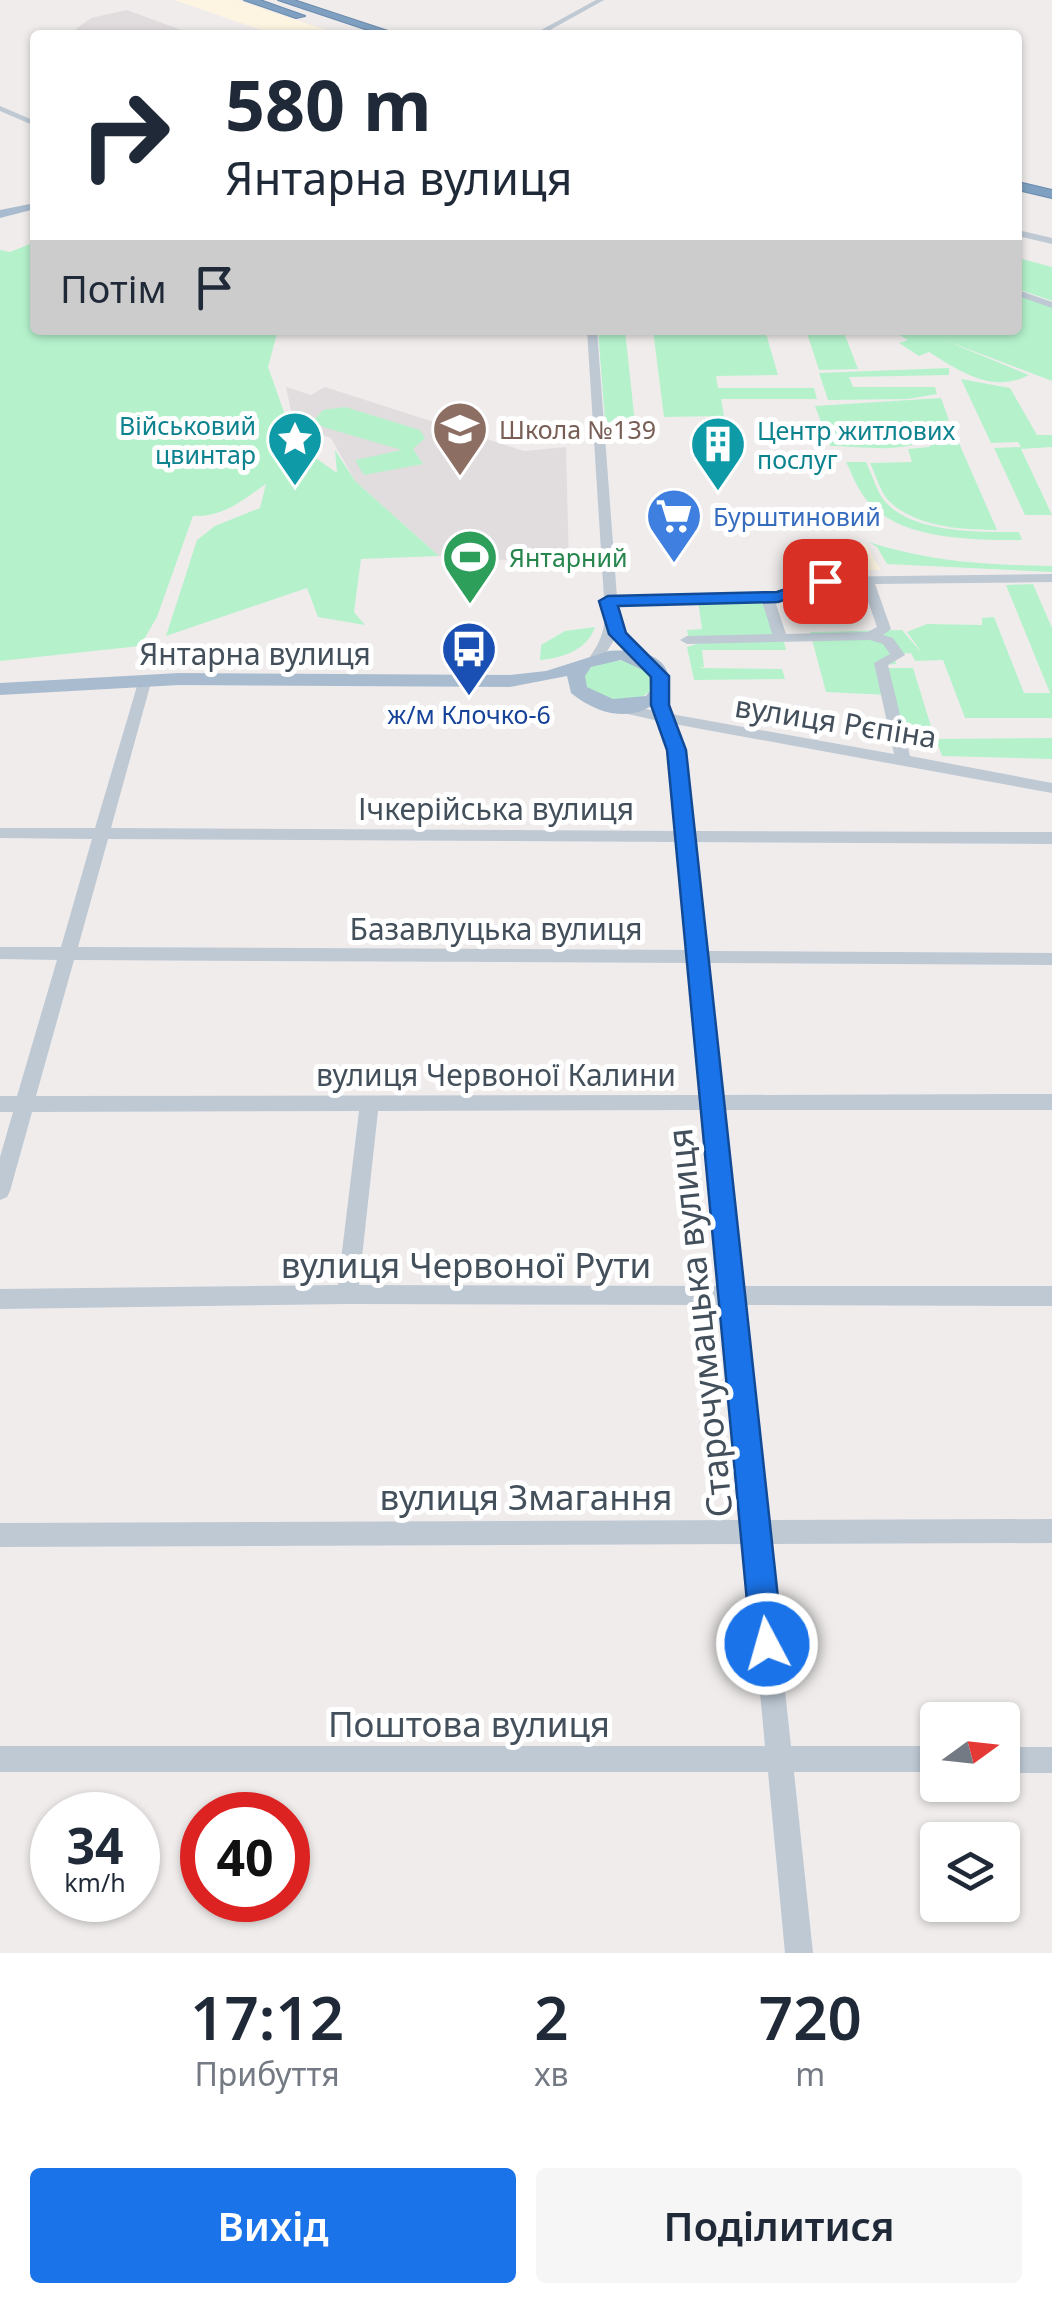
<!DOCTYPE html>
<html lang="uk">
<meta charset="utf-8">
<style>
:root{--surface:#fff;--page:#f6f6f7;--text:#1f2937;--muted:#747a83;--accent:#1a73e8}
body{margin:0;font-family:"Noto Sans",sans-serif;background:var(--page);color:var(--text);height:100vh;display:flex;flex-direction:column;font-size:38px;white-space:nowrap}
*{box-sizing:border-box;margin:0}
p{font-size:32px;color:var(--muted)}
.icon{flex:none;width:55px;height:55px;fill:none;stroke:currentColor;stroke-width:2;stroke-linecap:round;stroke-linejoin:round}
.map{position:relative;height:1953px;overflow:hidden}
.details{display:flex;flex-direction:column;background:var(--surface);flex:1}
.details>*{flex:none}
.guide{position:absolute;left:30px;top:30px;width:992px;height:305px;border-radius:10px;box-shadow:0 2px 8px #0004;background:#fff;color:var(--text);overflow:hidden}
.needle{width:65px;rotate:75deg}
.controls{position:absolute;left:920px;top:1702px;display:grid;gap:20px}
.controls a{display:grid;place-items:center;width:100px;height:100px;border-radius:10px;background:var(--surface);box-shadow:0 2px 8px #0004;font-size:50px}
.speed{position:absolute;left:30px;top:1792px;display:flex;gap:20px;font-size:50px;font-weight:700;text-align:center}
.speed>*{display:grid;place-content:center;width:130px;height:130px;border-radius:50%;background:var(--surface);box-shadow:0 2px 8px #0004;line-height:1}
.speed small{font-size:25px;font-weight:400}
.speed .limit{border:15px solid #d22;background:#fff;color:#111}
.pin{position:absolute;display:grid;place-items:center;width:85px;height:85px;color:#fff;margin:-42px;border-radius:20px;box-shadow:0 5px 15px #0006}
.me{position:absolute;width:110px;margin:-55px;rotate:354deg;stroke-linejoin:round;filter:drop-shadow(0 0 8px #0008)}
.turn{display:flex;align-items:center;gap:35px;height:210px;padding:0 30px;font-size:45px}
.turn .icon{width:130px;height:130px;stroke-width:2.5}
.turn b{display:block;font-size:70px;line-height:85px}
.then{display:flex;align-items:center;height:95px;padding:0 30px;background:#0003;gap:20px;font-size:38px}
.eta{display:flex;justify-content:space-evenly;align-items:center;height:170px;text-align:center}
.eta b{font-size:60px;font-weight:600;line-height:70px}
.cta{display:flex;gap:20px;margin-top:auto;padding:20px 30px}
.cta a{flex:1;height:115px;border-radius:10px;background:var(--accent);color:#fff;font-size:40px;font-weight:600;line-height:115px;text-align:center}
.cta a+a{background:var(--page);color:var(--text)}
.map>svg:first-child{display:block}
</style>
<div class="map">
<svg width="1052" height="1953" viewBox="0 0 1052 1953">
<rect width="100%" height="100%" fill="#f0ecec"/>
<g fill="#fdf5e2">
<polygon points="174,0 237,0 341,35 276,35"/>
<polygon points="810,543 865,544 881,570 820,570"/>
</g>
<g fill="#e1ddde">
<polygon points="127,10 184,31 172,35 72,32 91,18"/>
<polygon points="286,387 311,395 325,387 524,451 566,447 569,564 439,556 355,481 331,438 294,425"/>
</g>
<g fill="#b5f2cc">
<path d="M 30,244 L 35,245 L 35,330 L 278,330 L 268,367 L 284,412 L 282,434 L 337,473 L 335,450 L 355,481 L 439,556 L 361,559 L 354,612 L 365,625 L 318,617 L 307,588 L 166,636 L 197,540 L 215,526 L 260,508 L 266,484 C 241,501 224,517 193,516 L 157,617 L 140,646 L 0,661 L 0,250 L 10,252 Z"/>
<polygon points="1018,258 1052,267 1052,301 1018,289"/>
<path d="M 1018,295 L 1052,307 L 1052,381 L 944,340 L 1029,375 C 993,394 961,372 929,352 L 919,356 L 899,343 L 908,340 L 896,333 L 912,330 L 1018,330 Z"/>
<polygon points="598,330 625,330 636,433 606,433"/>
<polygon points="653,330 765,330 778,375 716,376 718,388 814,388 817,399 721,399 724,416 664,417"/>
<polygon points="806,330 843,330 858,369 819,370"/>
<polygon points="949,368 949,375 849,377 853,387 935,387 937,394 908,399 828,400 819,373"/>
<polygon points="961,379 1010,388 1037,435 1052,435 1052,447 1021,449 1052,515 1025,515 994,448 1021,447 1018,442 991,443"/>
<path d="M 941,398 L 949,420 L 925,428 L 932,436 C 907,455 861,446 830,446 L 815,406 Z"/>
<polygon points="345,407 420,430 425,438 413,449 423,464 364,475 355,460 402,450 323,427 314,420 323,410"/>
<path d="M 951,425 L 997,530 C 962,530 914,527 888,500 C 880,491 875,473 870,463 L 912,462 L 908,449 L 929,447 L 943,426 Z"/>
<path d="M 846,462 L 866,462 C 872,474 876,489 883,499 C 910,534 980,532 1019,532 L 1022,540 C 974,540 897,541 865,498 C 857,488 852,474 846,462 Z"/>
<path d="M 869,542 C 931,562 987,565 1052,566 L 1052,572 L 887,564 L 877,547 Z"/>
<polygon points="1033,584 1052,628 1052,718 965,718 943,660 915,661 911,653 894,654 896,664 882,665 888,695 826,692 810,632 902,630 922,653 907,632 927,624 982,625 982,618 994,617 1024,693 1050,693 1006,585"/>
<polygon points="765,599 778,638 689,639 687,630 702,629 698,600"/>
<path d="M 595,627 C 587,650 563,658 540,660 L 541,645 L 565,631 Z"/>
<polygon points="703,642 784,642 786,650 702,650 704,667 699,668 782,669 785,679 694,680 687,647"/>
<path d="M 626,660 L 652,674 L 653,688 C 634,709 610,700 588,690 L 584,676 L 594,664 Z"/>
<polygon points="887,668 913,668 934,736 904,735"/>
<polygon points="1052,738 1052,759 942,756 936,739"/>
</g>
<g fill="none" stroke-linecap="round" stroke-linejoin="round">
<g stroke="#6a8bad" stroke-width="2">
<g id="highway">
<polygon points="244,0 260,0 305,16 296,18"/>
<polygon points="278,0 294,0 400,35 383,35"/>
<polygon points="1018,182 1052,190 1052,198 1018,190"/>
</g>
</g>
<g fill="#bec9d4" fill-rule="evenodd">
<polygon points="596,0 604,0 541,35 532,35"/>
<polygon points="0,106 35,121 35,126 0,111"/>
<polygon points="1018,230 1052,238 1052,244 1018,236"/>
<polygon points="1018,290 1052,302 1052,308 1018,296"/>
<path d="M 587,330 L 597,330 L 617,597 L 776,593 L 816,577 L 1052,574 L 1052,582 L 875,584 L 891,629 L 883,635 L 893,638 L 905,655 L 888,665 L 910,756 L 1052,783 L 1052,793 L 674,724 L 685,750 L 693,831 L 1052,832 L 1052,844 L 694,842 L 706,951 L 1052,953 L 1052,965 L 707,963 L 721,1095 L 1052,1094 L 1052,1110 L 723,1110 L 742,1286 L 1052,1286 L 1052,1306 L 744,1305 L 767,1520 L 1052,1519 L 1052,1543 L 769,1544 L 791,1746 L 938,1746 L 938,1772 L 794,1772 L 813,1953 L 785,1953 L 768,1772 L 0,1772 L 0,1746 L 765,1746 L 746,1544 L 0,1547 L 0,1523 L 743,1520 L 723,1305 L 347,1304 L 0,1309 L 0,1289 L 338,1285 L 359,1111 L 32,1112 L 10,1191 L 7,1197 L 0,1200 L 0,1157 L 13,1112 L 0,1112 L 0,1096 L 17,1096 L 57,960 L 0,959 L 0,947 L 61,947 L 92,839 L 0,838 L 0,828 L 95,828 L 140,676 L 145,675 L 152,679 L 111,828 L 677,831 L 669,750 L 659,721 L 610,710 L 608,707 L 615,702 L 655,711 L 653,688 L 660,684 L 667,688 L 671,714 L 894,754 L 874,663 L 890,654 L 883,644 L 870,640 L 687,644 L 680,640 L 687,636 L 772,634 L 762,601 L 617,605 L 619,622 L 650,660 L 643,664 L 638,663 L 616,637 L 601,661 L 591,661 L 589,658 C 602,640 609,622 601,601 L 604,598 ZM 862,584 L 877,627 L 868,632 L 786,634 L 775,601 L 818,585 ZM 108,839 L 678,842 L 689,950 L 78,947 ZM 74,960 L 690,963 L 703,1095 L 36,1096 ZM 704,1110 L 721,1286 L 359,1285 L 378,1111 Z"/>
<rect x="1002" y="1747" width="50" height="26"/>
</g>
<g fill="#a9bccf" fill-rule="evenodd">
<polygon points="35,203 35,209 0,218 0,210"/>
<path d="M 609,651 C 721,642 655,761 571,693 L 567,676 L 510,687 L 179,685 L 0,695 L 0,683 L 179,673 L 510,675 L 546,671 ZM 621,660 L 649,673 L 650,691 L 646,696 L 613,699 L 587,687 L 585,676 L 591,667 Z"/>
</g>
<use href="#highway" fill="#7fa0c1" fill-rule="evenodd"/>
</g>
<polygon fill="#1a73e8" stroke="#114b97" stroke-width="2.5" points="825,576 831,578 831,585 778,602 618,606 626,633 669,676 669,705 686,750 783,1644 779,1655 767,1660 756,1655 751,1644 667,750 651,705 651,677 609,634 599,601 608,596 777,592"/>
<defs>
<g id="school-pin" transform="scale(2.875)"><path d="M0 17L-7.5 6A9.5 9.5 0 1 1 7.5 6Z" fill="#8d6e63" stroke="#fff"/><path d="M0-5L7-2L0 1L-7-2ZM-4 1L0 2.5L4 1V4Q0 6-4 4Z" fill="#fff"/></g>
<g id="sight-pin" transform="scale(2.875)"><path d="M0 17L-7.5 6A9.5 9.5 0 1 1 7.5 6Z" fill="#0f9aa8" stroke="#fff"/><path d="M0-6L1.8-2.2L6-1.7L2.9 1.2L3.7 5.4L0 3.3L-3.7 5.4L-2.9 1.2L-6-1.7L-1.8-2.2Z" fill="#fff"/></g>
<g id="building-pin" transform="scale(2.875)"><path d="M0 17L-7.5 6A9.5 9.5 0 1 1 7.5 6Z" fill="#0f9aa8" stroke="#fff"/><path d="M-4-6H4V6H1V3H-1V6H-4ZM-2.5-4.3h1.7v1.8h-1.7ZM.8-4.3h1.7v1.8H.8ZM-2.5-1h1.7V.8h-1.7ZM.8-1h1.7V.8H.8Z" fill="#fff"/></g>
<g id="supermarket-pin" transform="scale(2.875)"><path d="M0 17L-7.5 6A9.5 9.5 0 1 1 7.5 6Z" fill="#3f7fe0" stroke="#fff"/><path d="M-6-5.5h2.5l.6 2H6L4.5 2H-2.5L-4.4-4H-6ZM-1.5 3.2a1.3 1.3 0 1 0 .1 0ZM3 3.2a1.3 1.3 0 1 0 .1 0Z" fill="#fff"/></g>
<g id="stadium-pin" transform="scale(2.875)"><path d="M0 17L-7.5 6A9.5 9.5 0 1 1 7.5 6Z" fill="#2e9e5b" stroke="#fff"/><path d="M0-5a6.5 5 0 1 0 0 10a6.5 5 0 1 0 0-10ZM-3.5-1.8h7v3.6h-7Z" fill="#fff"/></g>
<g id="bus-pin" transform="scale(2.875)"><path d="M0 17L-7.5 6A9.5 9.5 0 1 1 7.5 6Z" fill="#1a4fb4" stroke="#fff"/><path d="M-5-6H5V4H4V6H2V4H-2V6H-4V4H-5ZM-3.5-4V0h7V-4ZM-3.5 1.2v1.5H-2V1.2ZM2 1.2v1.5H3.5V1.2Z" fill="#fff"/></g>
</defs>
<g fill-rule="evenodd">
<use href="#school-pin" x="460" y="429"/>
<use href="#sight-pin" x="295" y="439"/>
<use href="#building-pin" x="718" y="444"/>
<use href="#supermarket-pin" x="674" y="516"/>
<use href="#stadium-pin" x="470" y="557"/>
<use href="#bus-pin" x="469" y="649"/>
</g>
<g text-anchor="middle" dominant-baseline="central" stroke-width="10" stroke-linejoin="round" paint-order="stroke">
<g font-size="25" fill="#0d838f" stroke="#fff" text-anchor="end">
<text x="256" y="425">Військовий<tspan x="256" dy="29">цвинтар</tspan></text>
<text x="757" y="430" text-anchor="start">Центр житлових<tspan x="757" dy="29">послуг</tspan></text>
</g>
<g font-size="25" fill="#785e54" stroke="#fff" text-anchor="start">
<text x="499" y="429">Школа №139</text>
</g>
<g font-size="25" fill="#366cbe" stroke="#fff" text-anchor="start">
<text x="713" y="516">Бурштиновий</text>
</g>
<g font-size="25" fill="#27864d" stroke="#fff" text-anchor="start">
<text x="509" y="557">Янтарний</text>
</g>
<g font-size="25" fill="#164399" stroke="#fff">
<text x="469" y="714">ж/м Клочко-6</text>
</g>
<g font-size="30" fill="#43505c" stroke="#fff">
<text x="255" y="653">Янтарна вулиця</text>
<text transform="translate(836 721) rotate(9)">вулиця Рєпіна</text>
<text x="496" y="808">Ічкерійська вулиця</text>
<text x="496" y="928">Базавлуцька вулиця</text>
<text x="496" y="1074">вулиця Червоної Калини</text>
</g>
<g font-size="35" fill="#43505c" stroke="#fff">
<text x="466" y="1264">вулиця Червоної Рути</text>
<text transform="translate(699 1323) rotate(-96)">Старочумацька вулиця</text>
<text x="526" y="1496">вулиця Змагання</text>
<text x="469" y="1723">Поштова вулиця</text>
</g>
</g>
</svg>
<div class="controls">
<a><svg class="needle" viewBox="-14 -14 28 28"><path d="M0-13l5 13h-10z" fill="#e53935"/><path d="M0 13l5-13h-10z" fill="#747a83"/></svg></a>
<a><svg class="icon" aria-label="layers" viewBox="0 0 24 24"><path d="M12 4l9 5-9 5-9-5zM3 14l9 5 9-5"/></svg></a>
</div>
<div class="speed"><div>34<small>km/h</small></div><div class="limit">40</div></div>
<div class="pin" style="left:825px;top:581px;background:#d93025"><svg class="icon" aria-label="arrive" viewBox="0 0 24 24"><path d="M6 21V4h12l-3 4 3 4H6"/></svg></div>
<svg class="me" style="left:767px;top:1644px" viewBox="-20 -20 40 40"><circle r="17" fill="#1a73e8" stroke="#fff" stroke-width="3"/><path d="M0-11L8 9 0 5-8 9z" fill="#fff"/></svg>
<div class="guide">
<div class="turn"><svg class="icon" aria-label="right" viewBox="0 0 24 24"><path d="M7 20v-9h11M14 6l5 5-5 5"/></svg><div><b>580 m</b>Янтарна вулиця</div></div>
<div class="then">Потім<svg class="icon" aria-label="arrive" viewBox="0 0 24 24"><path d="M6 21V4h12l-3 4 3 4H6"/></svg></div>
</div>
</div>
<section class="details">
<div class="eta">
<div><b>17:12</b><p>Прибуття</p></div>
<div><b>2</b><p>хв</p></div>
<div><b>720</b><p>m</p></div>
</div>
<div class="cta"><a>Вихід</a><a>Поділитися</a></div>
</section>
